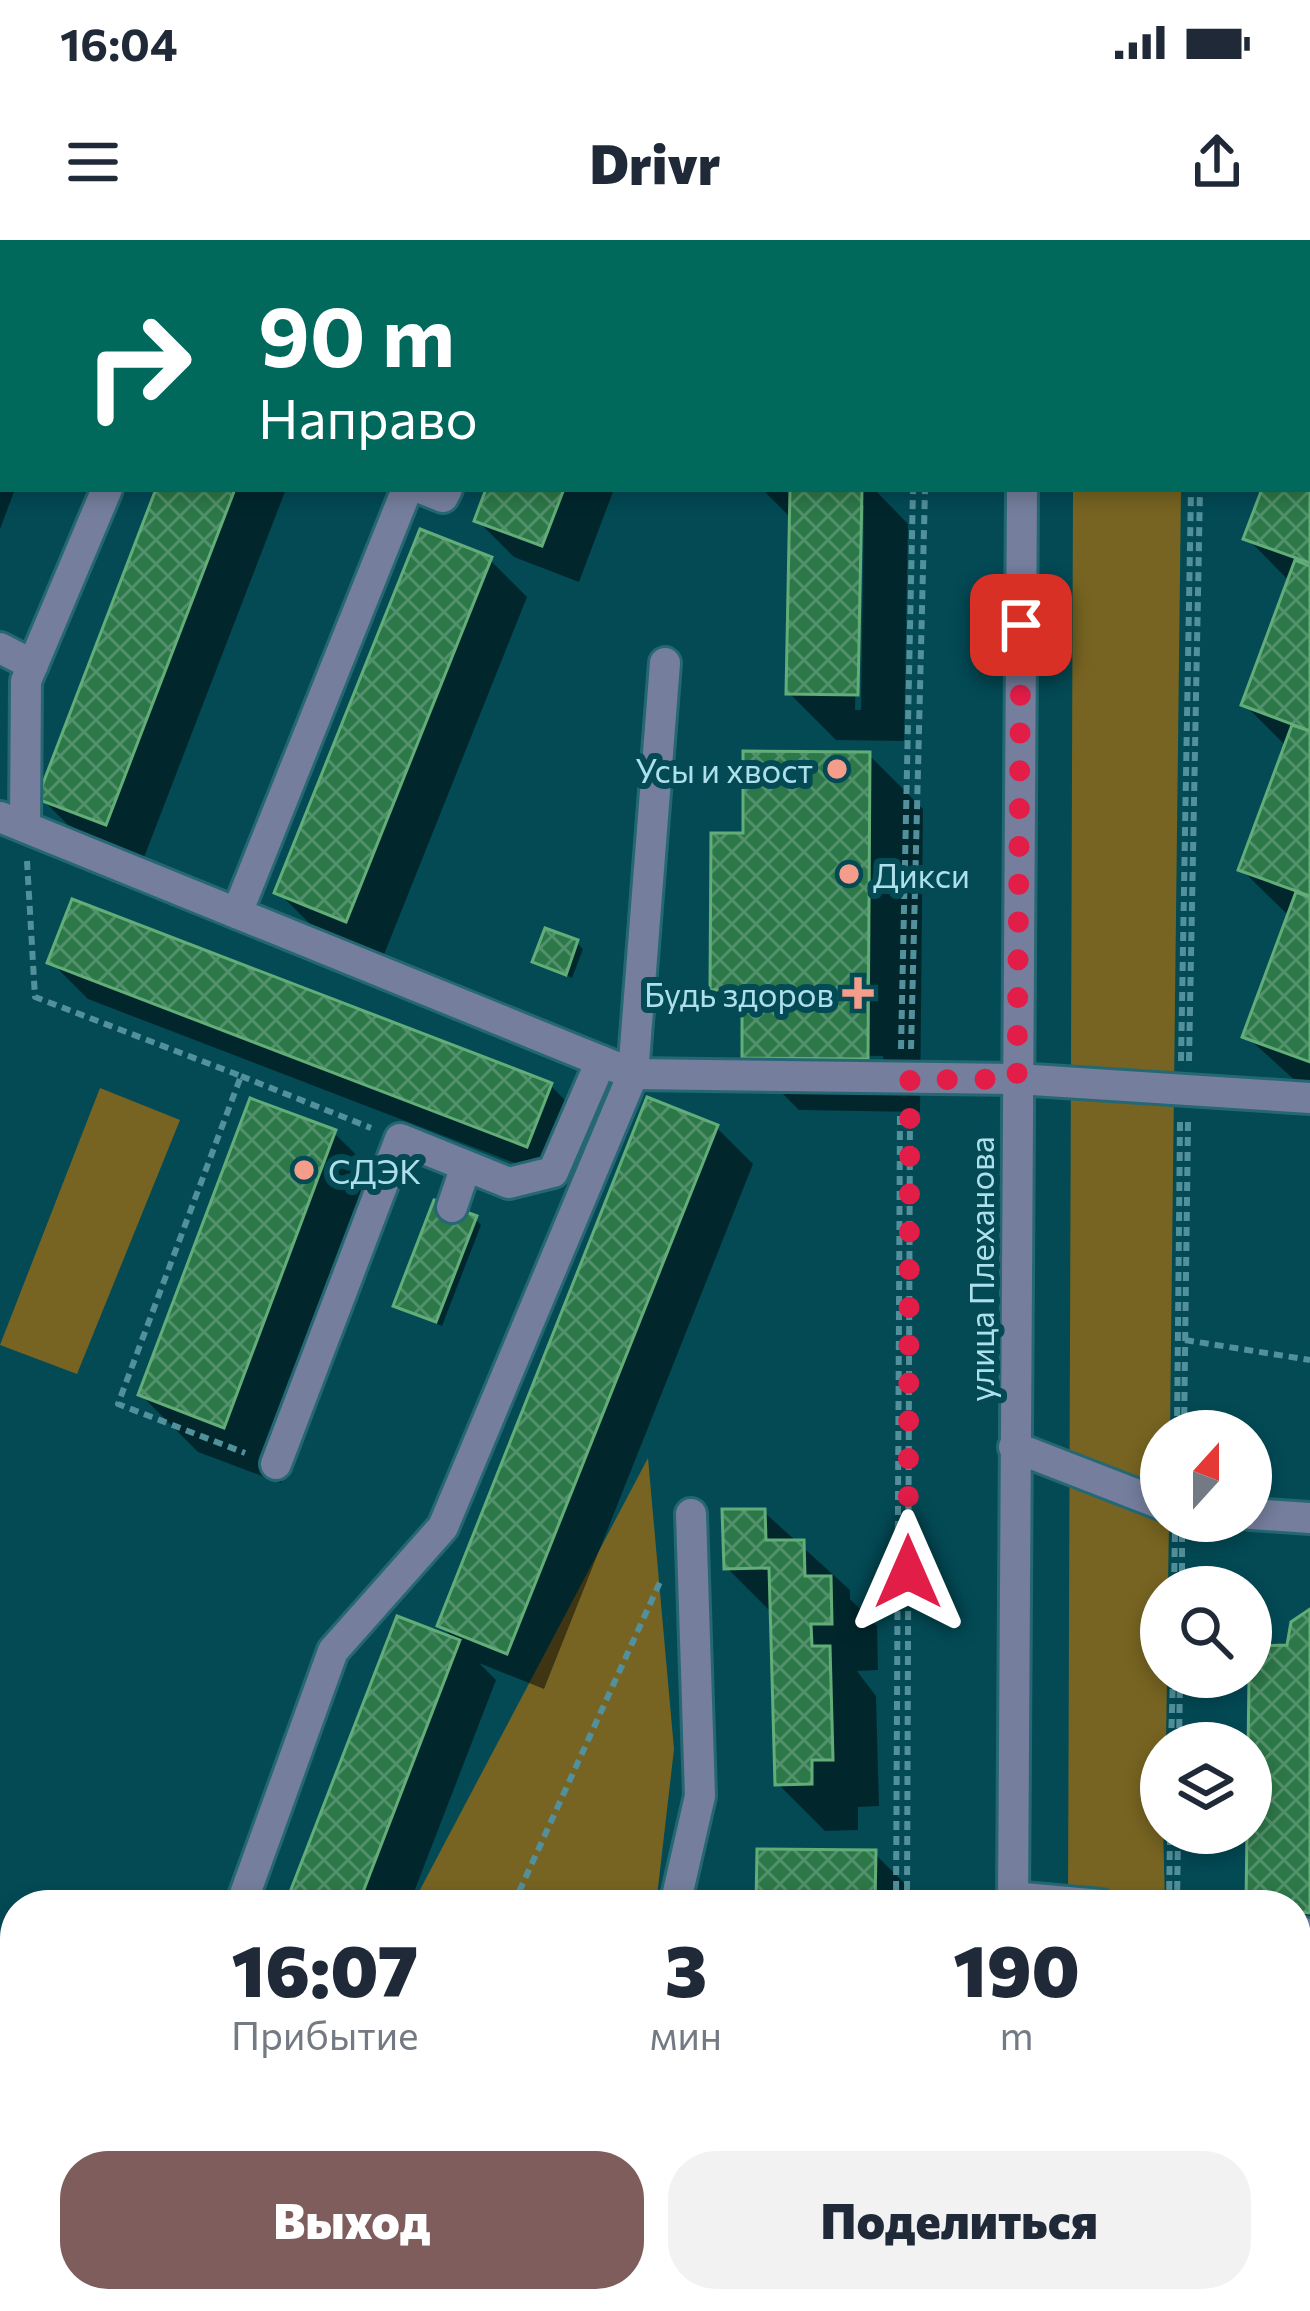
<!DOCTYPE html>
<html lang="ru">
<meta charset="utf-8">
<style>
:root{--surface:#fff;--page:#f2f2f3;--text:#1f2937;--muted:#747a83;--accent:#7f5d5d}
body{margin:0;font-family:Commissioner,sans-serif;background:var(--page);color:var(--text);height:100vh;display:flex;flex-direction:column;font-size:45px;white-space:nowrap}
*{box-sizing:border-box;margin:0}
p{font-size:39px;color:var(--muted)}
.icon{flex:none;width:66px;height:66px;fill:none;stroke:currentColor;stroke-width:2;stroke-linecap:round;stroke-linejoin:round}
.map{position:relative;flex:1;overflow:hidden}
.side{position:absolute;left:0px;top:1650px;width:1311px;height:423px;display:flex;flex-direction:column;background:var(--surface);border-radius:48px 48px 0 0;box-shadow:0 6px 18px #0003}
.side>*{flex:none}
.top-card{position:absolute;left:0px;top:0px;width:1311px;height:252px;box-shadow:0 6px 18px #0003;background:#00695c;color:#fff;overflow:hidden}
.needle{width:78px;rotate:21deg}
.fabs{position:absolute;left:1140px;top:1170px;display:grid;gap:24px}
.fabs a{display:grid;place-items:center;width:132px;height:132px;border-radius:50%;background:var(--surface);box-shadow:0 6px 18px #0003;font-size:60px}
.pin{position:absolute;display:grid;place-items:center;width:102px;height:102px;color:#fff;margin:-51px;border-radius:24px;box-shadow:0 6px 18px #0006}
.me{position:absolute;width:132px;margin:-66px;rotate:0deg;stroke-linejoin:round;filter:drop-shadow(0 0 9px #0008)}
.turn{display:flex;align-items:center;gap:42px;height:252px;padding:0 60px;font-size:54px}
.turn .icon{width:156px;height:156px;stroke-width:2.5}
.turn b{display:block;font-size:84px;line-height:102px}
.eta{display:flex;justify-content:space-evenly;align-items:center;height:204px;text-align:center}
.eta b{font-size:72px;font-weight:800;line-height:84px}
.action{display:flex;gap:24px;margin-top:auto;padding:24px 60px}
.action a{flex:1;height:138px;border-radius:48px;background:var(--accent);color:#fff;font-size:48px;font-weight:800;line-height:138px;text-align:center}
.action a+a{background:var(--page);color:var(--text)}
.status{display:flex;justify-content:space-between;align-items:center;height:84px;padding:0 60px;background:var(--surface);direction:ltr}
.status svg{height:33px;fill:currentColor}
header{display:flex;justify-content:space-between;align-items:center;height:156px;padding:0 60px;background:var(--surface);font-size:54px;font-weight:800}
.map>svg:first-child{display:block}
</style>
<div class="status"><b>16:04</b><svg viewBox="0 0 49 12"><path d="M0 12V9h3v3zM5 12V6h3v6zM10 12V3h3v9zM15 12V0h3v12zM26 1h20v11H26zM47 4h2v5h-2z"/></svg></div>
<header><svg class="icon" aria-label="menu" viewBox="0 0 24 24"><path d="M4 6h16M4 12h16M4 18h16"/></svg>Drivr<svg class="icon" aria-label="share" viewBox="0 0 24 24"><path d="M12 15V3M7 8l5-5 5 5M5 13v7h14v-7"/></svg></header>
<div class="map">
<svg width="1310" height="2071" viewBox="0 0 1310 2071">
<defs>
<pattern id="building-cross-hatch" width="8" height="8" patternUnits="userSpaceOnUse" patternTransform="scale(3)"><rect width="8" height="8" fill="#2d7848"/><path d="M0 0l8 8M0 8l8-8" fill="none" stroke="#52916b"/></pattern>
</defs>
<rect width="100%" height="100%" fill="#034a55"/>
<g fill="#776422">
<polygon points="1073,249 1181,249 1170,1191 1161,1191 1161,1281 1169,1281 1168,1347 1161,1347 1161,1437 1167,1437 1166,1503 1161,1503 1165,1665 1068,1665"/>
<polygon points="100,848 180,880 77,1134 0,1105"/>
<polygon points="648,1218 674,1509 656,1665 412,1665"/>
</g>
<g fill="#0007" fill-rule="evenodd">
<polygon points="0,0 105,3 3,3 3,249 15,249 0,289"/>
<polygon points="208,0 347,0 346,3"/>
<polygon points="583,0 708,0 582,3"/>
<polygon points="1297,0 1310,0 1310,854 1246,796 1290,677 1242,630 1287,507 1245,465 1290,342 1247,298 1265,249 1308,249 1308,3"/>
<polygon points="159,249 286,249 143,620 78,595 41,558"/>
<polygon points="489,249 614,249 579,342 514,317 477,280"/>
<path d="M 762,249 L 874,249 L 908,284 L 904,501 L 836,500 L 789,453 L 792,279 ZM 859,260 L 864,266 L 861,470 L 855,470 Z"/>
<polygon points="490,320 527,357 383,717 315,689 278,652"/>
<path d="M 869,515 L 923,569 L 920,872 L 799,870 L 745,816 L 745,780 L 713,748 L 746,596 ZM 795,815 L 883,816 L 883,822 L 795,821 Z"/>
<polygon points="577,703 583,709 572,738 536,721"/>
<polygon points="51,722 550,845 587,882 564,942 88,759"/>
<polygon points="716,887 753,924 544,1449 479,1423 496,1440 409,1665 288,1665 457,1402 440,1385"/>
<polygon points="334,893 391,949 281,1243 198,1212 141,1155"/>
<polygon points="475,979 481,985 442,1086 403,1071 397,1065"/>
<polygon points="764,1272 850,1350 850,1359 877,1386 878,1430 857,1431 876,1456 879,1566 858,1567 858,1590 825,1591 778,1544 773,1374 727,1328"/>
<polygon points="1310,1372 1310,1728 1296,1717 1296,1665 1249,1665 1289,1408"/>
<polygon points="874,1613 926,1665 759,1665"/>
<polygon points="1296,1734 1310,1734 1310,2063 1235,2061 1231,2058 1296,2058"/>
<polygon points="580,2058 702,2058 697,2071 575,2071"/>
</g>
<g fill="url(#building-cross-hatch)" stroke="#63ad79" stroke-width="3">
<polygon points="0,0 60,0 3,3 0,157"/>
<polygon points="580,0 657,0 578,3"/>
<polygon points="1293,0 1310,0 1310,157 1308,3"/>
<polygon points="1308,160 1310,160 1310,323 1243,299 1262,249 1308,249"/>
<polygon points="156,249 235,249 106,585 37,559"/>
<polygon points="486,249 564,249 542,306 474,281"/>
<polygon points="790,249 862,249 858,455 786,454"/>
<polygon points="420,289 492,317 346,682 274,653"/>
<polygon points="1295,320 1310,326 1310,491 1241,465"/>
<polygon points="1292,485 1310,491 1310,656 1238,630"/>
<polygon points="743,511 870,512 868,819 742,818 742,750 710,750 711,593 743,593"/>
<polygon points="1296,652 1310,657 1310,822 1242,797"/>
<polygon points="72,659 552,843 527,907 47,723"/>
<polygon points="545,688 578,700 566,735 532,722"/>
<polygon points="647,857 718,885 507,1414 437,1386"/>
<polygon points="250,858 336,890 224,1188 138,1155"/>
<polygon points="434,960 477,976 436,1082 393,1066"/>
<polygon points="722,1269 765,1269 766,1300 804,1300 805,1336 831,1336 832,1384 811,1384 812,1406 830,1406 833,1520 812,1520 812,1544 775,1545 769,1328 724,1329"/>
<polygon points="1310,1369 1310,1673 1296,1672 1296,1665 1246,1665 1249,1437 1251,1406 1287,1405 1291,1382"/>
<polygon points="397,1376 460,1400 358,1665 285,1665"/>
<polygon points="757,1609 876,1610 875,1665 756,1665"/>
<rect x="1296" y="1731" width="14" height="162"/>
<polygon points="1296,1893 1310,1893 1310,1963 1296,1962"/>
<polygon points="1296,1962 1310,1963 1310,2058 1296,2058"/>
<polygon points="576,2058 652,2058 647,2071 572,2071"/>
</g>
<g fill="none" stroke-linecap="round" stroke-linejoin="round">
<g stroke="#256873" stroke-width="36">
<g id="minor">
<polyline points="544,3 545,0"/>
<polyline points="1024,3 1024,0"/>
<polyline points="423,249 443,257 447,249"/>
<polyline points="0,408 33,425"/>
<polyline points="0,577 633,834 1017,839 1310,858"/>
<polyline points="25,587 26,441 107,249"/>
<polyline points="237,673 407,249"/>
<polyline points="452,967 466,926"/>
<polyline points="1014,1207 1161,1264"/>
<polyline points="276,1224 400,899 509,943 553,932 601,821"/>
<polyline points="1251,1274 1310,1278"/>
<polyline points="1013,1657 1101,1665"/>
<polyline points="241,1665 333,1411 443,1287 633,834 665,423"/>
<polyline points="675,1665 700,1556 691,1274"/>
<polyline points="1013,1665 1022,249"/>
<polyline points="1296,1692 1310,1694"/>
<polyline points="0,1711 15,1716"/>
<polyline points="1077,2058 1102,2065 1205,2065 1219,2071"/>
<polyline points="716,2071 721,2058"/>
<polyline points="1008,2071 1008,2058"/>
</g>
</g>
<g stroke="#52909b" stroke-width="6" stroke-dasharray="9 6" stroke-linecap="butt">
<polyline points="126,3 127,0"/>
<polyline points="334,3 335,0"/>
<polyline points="919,3 919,0"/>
<polyline points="931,3 931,0"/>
<polyline points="1196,3 1196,0"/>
<polyline points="1205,3 1205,0"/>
<polyline points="27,621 35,757 241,836 118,1164 245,1213"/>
<polyline points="901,809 913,249"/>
<polyline points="911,809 925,249"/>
<polyline points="1181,821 1191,249"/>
<polyline points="1189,821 1200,249"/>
<polyline points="241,836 371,888"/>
<polyline points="1185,1100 1310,1120"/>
<polyline points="1177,1191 1180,882"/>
<polyline points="1184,1191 1188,882"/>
<polyline points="1174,1347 1175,1291"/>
<polyline points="1182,1347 1182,1285"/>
<polyline points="1171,1503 1173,1437"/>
<polyline points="1179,1503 1180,1437"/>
<polyline points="513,1665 660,1342"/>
<polyline points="896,1665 900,870"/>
<polyline points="907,1665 910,870"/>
<polyline points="1169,1665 1170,1593"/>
<polyline points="1177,1665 1178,1593"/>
<polyline points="895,2071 895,2058"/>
<polyline points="905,2071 905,2058"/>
</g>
<use href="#minor" stroke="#757e9d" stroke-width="30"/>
</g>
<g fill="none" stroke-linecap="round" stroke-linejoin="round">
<polyline stroke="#e11d48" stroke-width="21" stroke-dasharray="0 37.8" points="908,1332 910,840 1017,839 1021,385"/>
</g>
<g fill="#f49d8b" stroke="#034a55" stroke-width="4.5">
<circle cx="837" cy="529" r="12"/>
<circle cx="849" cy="634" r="12"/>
<path d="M852 735h12v12h12v12h-12v12h-12v-12h-12v-12h12z"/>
<circle cx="304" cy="930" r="12"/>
</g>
<g text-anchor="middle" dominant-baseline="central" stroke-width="12" stroke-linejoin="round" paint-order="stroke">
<g font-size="33" fill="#aee0eb" stroke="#034a55" text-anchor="end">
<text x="813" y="529">Усы и хвост</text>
<text x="873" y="634" text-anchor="start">Дикси</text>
<text x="834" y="753">Будь здоров</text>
<text x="328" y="930" text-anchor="start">СДЭК</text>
</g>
<g font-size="33" fill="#aee0eb" stroke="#034a55">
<text transform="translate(980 1029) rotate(-90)">улица Плеханова</text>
</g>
</g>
</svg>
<div class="fabs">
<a><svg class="needle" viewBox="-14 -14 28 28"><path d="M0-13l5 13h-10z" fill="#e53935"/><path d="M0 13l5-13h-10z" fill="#747a83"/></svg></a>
<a><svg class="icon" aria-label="search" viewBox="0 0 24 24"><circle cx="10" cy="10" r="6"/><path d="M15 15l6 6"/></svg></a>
<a><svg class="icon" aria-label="layers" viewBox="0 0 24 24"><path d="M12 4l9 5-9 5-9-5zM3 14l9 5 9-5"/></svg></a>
</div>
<div class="pin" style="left:1021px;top:385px;background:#d93025"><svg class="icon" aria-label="arrive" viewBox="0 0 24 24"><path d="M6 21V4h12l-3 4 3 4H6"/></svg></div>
<svg class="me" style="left:908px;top:1332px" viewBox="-20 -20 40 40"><path d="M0-17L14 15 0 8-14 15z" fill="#e11d48" stroke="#fff" stroke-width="4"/></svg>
<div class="top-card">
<div class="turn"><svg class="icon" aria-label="right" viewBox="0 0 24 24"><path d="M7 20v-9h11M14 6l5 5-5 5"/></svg><div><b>90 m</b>Направо</div></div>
</div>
<section class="side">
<div class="eta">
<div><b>16:07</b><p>Прибытие</p></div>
<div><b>3</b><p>мин</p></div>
<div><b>190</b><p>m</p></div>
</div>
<div class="action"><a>Выход</a><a>Поделиться</a></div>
</section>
</div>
